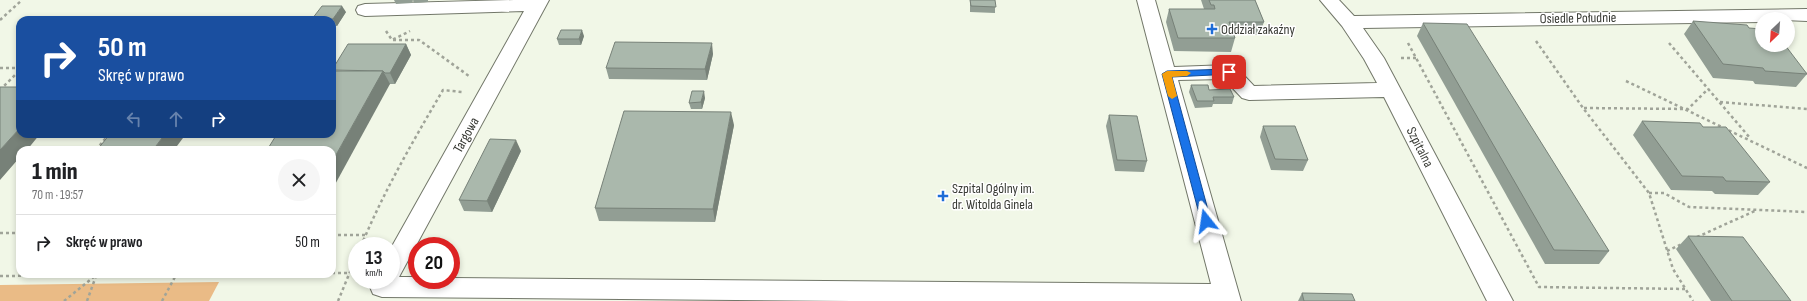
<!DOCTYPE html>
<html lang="pl">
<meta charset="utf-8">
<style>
:root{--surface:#fff;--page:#f6f6f6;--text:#202124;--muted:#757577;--line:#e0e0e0}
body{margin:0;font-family:"Sofia Sans Condensed",sans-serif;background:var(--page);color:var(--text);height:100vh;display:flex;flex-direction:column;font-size:15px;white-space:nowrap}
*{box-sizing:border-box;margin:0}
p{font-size:13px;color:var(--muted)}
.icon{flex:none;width:22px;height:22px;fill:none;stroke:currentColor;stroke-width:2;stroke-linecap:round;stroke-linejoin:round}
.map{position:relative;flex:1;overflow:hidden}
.details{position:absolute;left:16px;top:146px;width:320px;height:132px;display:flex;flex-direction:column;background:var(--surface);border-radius:12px;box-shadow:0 2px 6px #0003}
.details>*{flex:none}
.top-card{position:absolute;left:16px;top:16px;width:320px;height:122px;border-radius:12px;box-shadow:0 2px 6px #0003;background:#1a4fa0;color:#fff;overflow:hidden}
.needle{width:26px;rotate:205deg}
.controls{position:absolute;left:1755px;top:12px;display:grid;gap:8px}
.controls a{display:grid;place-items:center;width:40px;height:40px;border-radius:50%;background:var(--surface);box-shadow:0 2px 6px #0003;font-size:20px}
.speed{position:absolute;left:348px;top:237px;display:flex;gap:8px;font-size:20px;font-weight:700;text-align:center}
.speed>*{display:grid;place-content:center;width:52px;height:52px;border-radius:50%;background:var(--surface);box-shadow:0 2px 6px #0003;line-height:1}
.speed small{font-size:10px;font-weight:400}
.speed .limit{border:6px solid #d22;background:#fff;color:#111}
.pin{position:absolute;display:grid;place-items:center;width:34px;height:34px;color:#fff;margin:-17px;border-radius:8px;box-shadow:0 2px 6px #0006}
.me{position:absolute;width:44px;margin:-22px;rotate:345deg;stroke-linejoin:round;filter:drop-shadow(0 0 3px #0008)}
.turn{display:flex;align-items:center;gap:14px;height:84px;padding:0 16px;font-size:18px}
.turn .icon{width:52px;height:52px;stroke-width:2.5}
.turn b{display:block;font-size:28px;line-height:34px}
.lanes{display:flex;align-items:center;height:38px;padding:0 16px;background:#0003;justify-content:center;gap:20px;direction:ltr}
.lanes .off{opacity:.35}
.round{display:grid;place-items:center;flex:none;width:42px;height:42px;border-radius:21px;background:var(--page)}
.overview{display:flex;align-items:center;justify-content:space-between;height:68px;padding:0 16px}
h1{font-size:24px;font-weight:800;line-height:30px}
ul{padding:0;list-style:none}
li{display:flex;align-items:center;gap:12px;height:56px;padding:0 16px;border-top:1px solid var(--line)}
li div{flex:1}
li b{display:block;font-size:15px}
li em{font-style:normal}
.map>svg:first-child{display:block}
</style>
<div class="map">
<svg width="1807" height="301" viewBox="0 0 1807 301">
<rect width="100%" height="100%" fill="#f1f7e7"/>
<polygon fill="#eabb86" points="219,282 209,301 0,301 0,285"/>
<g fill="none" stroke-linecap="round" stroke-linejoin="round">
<g stroke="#727769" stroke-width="2">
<polygon id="minor" points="514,0 549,0 399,277 417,277 417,280 451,280 451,278 1211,284 1137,0 1155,0 1174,67 1229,65 1236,67 1254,86 1377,83 1364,59 1342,26 1320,0 1339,0 1354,16 1807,9 1807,21 1762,19 1762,22 1363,28 1384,58 1513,301 1487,301 1384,97 1249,100 1242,98 1224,79 1178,80 1241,301 852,301 382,297 373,294 370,287 373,280 391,280 391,248 524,11 365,16 358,14 356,10 358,6 365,4"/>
</g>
<g stroke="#a0a499" stroke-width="2.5" stroke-dasharray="3 3" stroke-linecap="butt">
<polyline points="0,20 22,0"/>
<polyline points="386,31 392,40 410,31"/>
<polyline points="393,40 419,40 469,76"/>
<polyline points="1536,41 1583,108 1649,193 1673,269 1693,301"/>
<polyline points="1408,43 1539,287 1686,289"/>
<polyline points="1669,43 1750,138"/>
<polyline points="1401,58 1416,58"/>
<polyline points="0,68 20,68"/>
<polyline points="1626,81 1807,168"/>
<polyline points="0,90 20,70"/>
<polyline points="1720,102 1807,109"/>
<polyline points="1584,108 1688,109 1708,89"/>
<polyline points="96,150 109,134"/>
<polyline points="1649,193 1664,193 1689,207 1807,212"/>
<polyline points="0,233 20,233"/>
<polyline points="332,235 365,235"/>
<polyline points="1697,237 1757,210"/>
<path d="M 361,246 C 384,191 413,141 443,90 L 462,92"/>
<polyline points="1667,251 1682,244"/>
<polyline points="332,273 350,273"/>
<polyline points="0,276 256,274"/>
<polyline points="64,301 95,276"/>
<polyline points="87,301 96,276"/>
<polyline points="162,301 176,275"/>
<polyline points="338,301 357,255"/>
</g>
<use href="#minor" fill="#fff" fill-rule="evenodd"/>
</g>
<g fill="#929e94">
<polygon points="394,0 428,0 428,2 414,3 413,0 412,3 396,4"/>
<polygon points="970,0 995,0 995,13 970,12"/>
<polygon points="1201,0 1255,0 1264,22 1259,35 1234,35 1235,38 1231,52 1174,51 1166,22 1169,9 1204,9"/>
<polygon points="346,12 337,26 332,26 332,20 312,20 312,19"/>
<polygon points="1693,21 1749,28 1807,73 1807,74 1796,87 1755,84 1753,81 1713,78 1684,34"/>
<polygon points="1423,23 1609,251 1599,264 1545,264 1417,36"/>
<polygon points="584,36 581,45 559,45 557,39"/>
<polygon points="406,44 411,55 395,84 390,84 267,150"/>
<polygon points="713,54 707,80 609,79 606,68"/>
<polygon points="1191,85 1209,90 1234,97 1232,104 1213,104 1212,107 1195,108 1189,92"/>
<polygon points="705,98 702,109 691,109 689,103"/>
<polygon points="1109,115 1147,161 1144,172 1115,171 1106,126"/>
<polygon points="1642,121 1703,127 1770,182 1758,195 1715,194 1712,191 1671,190 1633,135"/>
<polygon points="734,125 715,222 599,221 595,208"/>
<polygon points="1263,126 1308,160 1303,171 1271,170 1260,137"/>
<polygon points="521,151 492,212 464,211 459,200"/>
<polygon points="1688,236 1791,301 1711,301 1676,249"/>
<polygon points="1302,293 1355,301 1298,301"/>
</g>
<g fill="#778178">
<polygon points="342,6 346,12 337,26 333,19"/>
<polygon points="582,30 584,36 581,45 579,39"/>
<polygon points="712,43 713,54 707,80 705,69"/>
<polygon points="406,44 411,55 395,84 390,73"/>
<polygon points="383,71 390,84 332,190 332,162"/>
<polygon points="704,91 705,98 702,109 701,102"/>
<polygon points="731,112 734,125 715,222 713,209"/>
<polygon points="20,128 20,134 40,134 27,150 20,150 20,157 0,180 0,150"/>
<polygon points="165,134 186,134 174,150 153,150"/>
<polygon points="516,140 521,151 492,212 487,201"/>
</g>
<g fill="#aab8ac" stroke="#778178">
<polygon points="970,0 995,0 996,7 971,6"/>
<polygon points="1209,0 1255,0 1264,22 1229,22 1235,38 1178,38 1169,9 1215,9 1214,5 1211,5"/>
<polygon points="322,6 342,6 333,19 312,19"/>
<polygon points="1693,21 1747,25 1749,28 1762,29 1762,45 1785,45 1807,74 1765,71 1763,68 1723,64"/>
<polygon points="1423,23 1467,24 1609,251 1554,250"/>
<polygon points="561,30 582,30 579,39 557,39"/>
<polygon points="615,42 712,43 705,69 606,68"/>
<polygon points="348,44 406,44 390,73 385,73 383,71 332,70"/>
<polygon points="332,71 383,71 332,162 332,150 267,150 277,134 332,134"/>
<polygon points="20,83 20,128 0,150 0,87 16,87"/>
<polygon points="1191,85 1208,85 1209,90 1230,89 1234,97 1213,97 1214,101 1197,101"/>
<polygon points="692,91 704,91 701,102 689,103"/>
<polygon points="624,111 731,112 713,209 595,208"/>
<polygon points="1109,115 1137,116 1147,161 1117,160"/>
<polygon points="1642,121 1700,123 1703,127 1726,127 1770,182 1726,181 1723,177 1682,176"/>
<polygon points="1263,126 1295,126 1308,160 1275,159"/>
<polygon points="110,134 165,134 153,150 97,150"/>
<polygon points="490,139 516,140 487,201 459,200"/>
<polygon points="1688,236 1743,237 1791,301 1732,301"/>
<polygon points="1302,293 1352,294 1355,301 1304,301"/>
</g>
<polygon fill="#1a73e8" stroke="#114b97" points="1229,69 1232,70 1232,74 1172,77 1211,221 1206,224 1201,221 1162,74 1167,71"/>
<polygon fill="#f59e0b" points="1167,71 1187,71 1191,73 1187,76 1172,77 1177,96 1172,99 1168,96 1162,74"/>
<g fill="#1e6cd7" stroke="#fff" stroke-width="1.5">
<path d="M1210 23h4v4h4v4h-4v4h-4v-4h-4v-4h4z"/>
<path d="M941 190h4v4h4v4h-4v4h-4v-4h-4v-4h4z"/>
</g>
<g text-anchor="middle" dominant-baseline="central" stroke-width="3" stroke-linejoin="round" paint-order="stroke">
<g font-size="14" fill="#373933" stroke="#fff">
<text transform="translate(1578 18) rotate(-1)">Osiedle Południe</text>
<text transform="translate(466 135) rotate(-61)">Targowa</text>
<text transform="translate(1420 147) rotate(63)">Szpitalna</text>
</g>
<g font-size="14" fill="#373933" stroke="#fff" text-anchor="start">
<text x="1221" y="29">Oddział zakaźny</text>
<text x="952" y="188">Szpital Ogólny im.<tspan x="952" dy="16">dr. Witolda Ginela</tspan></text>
</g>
</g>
</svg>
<div class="controls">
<a><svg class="needle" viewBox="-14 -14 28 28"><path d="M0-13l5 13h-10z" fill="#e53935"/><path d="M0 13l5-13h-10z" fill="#757577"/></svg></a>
</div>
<div class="speed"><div>13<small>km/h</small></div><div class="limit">20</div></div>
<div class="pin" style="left:1229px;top:72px;background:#d93025"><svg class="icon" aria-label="arrive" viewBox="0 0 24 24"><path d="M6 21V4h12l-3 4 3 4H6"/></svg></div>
<svg class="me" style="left:1206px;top:221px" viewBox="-20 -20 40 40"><path d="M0-17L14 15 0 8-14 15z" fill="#1a73e8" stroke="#fff" stroke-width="4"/></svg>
<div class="top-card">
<div class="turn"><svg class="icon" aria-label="right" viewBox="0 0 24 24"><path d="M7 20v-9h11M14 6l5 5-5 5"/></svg><div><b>50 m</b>Skręć w prawo</div></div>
<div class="lanes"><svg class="icon off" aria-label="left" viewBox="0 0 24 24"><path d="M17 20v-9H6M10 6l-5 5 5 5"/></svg><svg class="icon off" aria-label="ahead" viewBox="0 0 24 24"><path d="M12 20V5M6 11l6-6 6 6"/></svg><svg class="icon" aria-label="right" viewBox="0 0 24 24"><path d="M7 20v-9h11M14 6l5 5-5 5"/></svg></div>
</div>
<section class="details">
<div class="overview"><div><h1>1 min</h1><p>70 m · 19:57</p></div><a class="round"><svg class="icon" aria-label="close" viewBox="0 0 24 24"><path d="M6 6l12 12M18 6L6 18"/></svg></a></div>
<ul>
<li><svg class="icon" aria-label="right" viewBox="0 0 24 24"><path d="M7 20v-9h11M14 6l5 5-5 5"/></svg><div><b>Skręć w prawo</b></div><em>50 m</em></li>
</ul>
</section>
</div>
